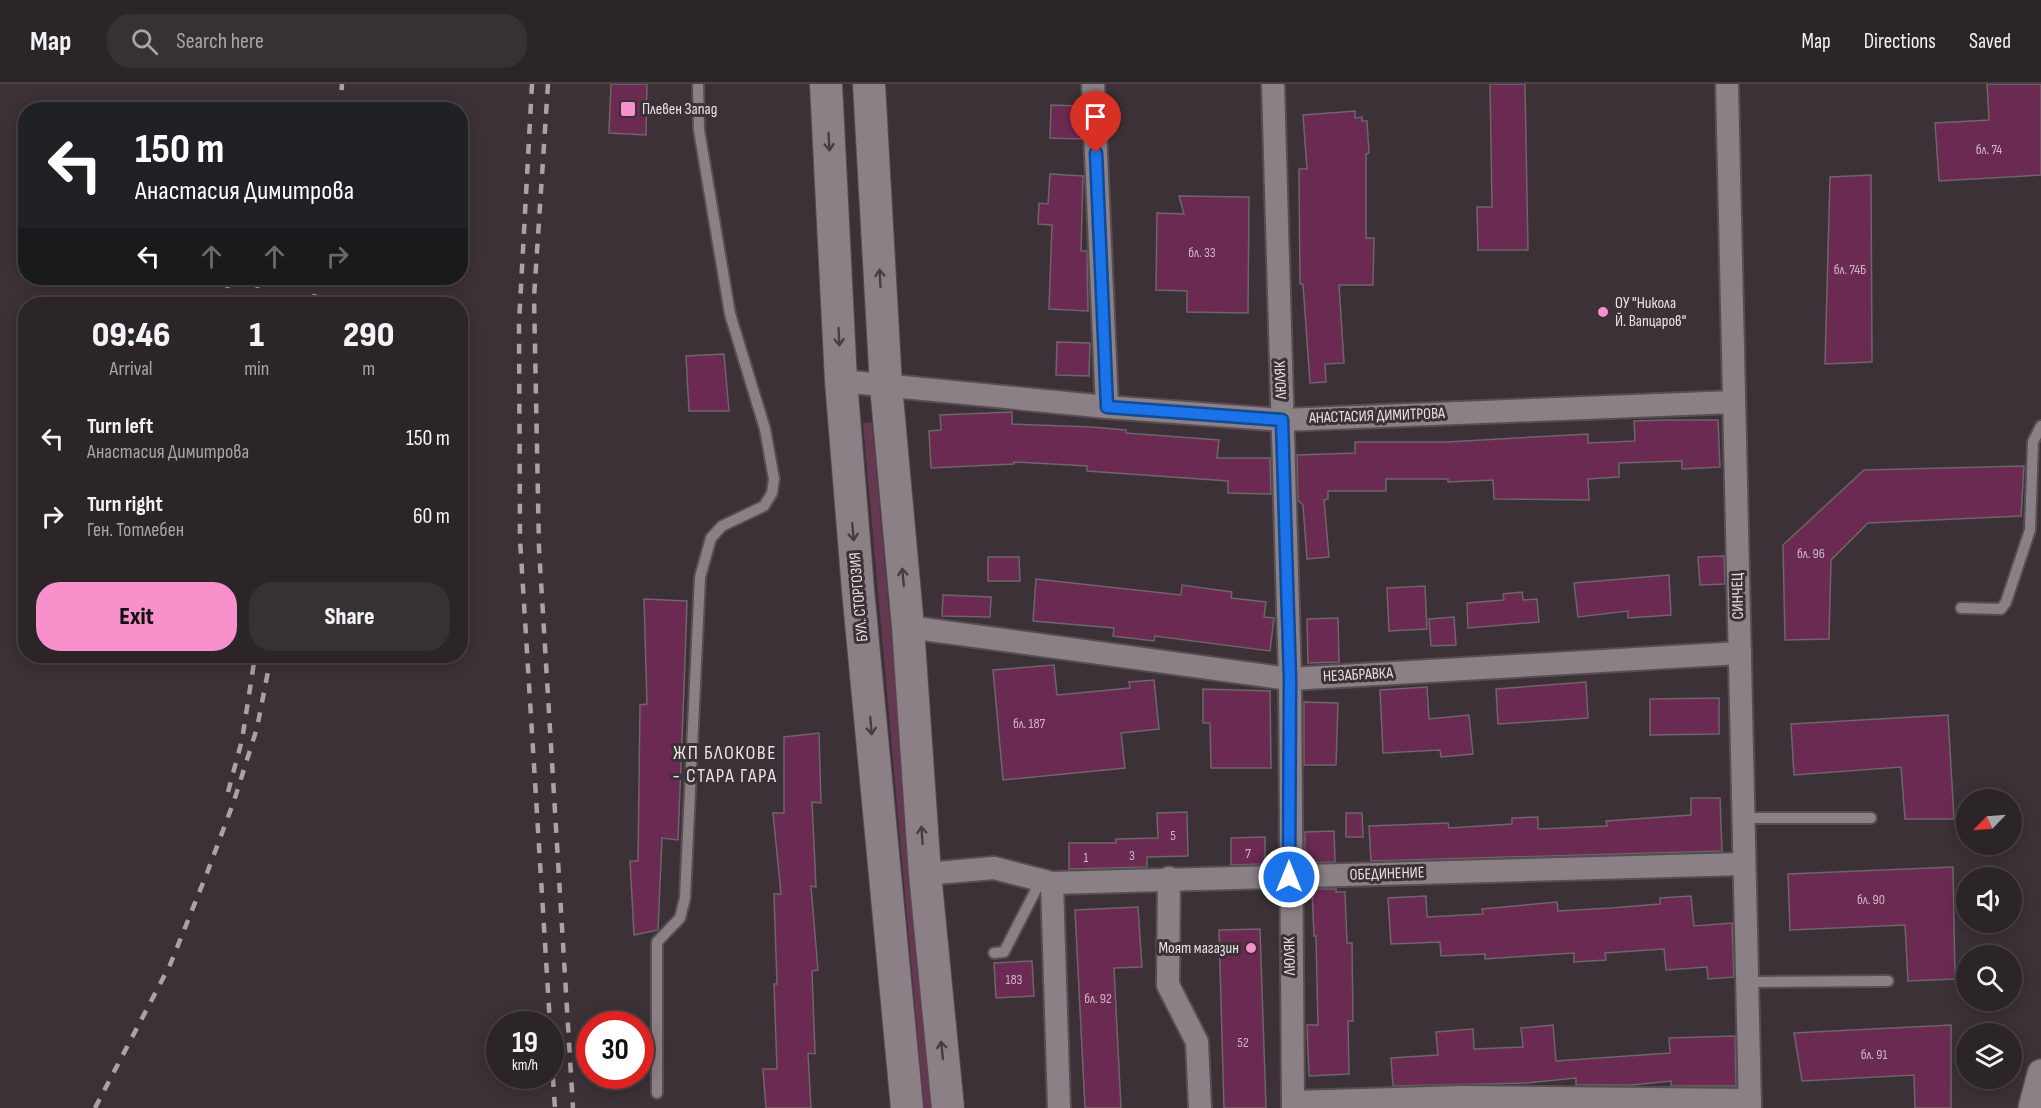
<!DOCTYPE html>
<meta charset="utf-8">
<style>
:root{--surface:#2c2528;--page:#383134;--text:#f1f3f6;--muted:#a6a5a8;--line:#484245;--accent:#f890cb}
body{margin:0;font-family:"Sofia Sans Condensed",sans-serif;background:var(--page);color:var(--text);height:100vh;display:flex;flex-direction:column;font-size:22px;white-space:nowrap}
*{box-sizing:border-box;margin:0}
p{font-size:20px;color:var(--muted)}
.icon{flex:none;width:33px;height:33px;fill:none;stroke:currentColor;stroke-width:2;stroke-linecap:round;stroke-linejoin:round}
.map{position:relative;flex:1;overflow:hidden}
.sheet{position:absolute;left:18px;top:213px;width:450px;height:366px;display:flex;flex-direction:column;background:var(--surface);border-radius:24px;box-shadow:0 3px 15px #0003,0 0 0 2px var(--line)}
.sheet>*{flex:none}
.hud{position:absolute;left:18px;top:18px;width:450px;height:183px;border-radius:24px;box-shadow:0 3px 15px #0003,0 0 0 2px var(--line);background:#202124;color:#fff;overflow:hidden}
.needle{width:39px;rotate:245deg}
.fabs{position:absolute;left:1956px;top:705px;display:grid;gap:12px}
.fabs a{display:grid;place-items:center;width:66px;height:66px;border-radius:50%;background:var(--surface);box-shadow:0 3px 15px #0003,0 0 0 2px var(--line);font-size:30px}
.speed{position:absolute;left:486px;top:927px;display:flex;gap:12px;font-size:30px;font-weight:700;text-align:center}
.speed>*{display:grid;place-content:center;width:78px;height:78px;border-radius:50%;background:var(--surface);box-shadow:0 3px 15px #0003,0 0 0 2px var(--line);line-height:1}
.speed small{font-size:15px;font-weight:400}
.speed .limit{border:9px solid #d22;background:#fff;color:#111}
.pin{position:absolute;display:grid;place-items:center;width:51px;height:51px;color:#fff;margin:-62px -26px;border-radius:50% 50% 50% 0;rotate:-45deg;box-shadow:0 0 6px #0007}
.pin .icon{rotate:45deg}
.me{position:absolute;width:66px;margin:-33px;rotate:0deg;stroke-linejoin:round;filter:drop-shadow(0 0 4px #0008)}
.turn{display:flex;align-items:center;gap:21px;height:126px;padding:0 18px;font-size:27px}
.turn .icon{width:78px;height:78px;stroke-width:2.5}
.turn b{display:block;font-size:42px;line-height:51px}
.lanes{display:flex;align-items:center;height:57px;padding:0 18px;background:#0003;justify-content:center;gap:30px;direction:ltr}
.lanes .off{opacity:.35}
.eta{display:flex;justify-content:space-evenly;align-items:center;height:102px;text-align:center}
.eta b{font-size:36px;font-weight:800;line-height:42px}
.primary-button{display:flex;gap:12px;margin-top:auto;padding:12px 18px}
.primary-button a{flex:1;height:69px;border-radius:24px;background:var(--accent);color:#111;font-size:24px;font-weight:800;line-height:69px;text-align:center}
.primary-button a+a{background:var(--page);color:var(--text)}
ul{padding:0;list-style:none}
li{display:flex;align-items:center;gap:18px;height:78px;padding:0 18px}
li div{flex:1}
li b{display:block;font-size:22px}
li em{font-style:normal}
header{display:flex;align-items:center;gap:36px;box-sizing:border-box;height:84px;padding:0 30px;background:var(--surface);border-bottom:2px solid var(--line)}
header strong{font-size:28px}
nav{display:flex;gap:33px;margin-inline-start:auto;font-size:21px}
.search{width:420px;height:54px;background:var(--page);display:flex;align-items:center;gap:15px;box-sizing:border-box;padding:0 21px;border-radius:24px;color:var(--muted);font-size:22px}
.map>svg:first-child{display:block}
</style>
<header>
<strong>Map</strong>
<div class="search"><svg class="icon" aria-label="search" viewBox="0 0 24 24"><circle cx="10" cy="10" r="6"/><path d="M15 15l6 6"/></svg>Search here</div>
<nav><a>Map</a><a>Directions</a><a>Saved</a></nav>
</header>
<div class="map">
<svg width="2041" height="1024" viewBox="0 0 2041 1024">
<rect width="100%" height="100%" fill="#3b3136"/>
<polygon fill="#633850" points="872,338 934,1024 924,1024 863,339"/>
<g fill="#6b2a52" stroke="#6f646a" stroke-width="1.5">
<polygon points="611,0 647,0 646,51 609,49"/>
<polygon points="1490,0 1525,0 1528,166 1478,166 1477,123 1492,123"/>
<polygon points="1987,0 2041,0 2041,91 1939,97 1935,39 1989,36"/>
<polygon points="1051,21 1080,22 1082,55 1050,54"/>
<polygon points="1355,27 1355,34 1362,33 1362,37 1367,37 1369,69 1366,70 1366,154 1374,154 1373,201 1339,201 1344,279 1325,280 1326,298 1310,299 1303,200 1300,200 1299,85 1307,85 1303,31"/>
<polygon points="1050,90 1083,92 1081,167 1087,167 1088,227 1049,225 1052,141 1038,140 1039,119 1048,120"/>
<polygon points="1871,91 1872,278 1825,280 1830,93"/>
<polygon points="1179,112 1249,113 1248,229 1187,228 1187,207 1156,206 1157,129 1184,130"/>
<polygon points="1057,258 1090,259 1089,292 1056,291"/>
<polygon points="724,270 729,327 689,327 686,272"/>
<polygon points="1012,328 1012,340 1091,343 1126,346 1126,349 1219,356 1217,374 1270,374 1271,410 1228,409 1228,397 1087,387 1087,382 1014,378 1014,380 931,384 929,347 941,346 940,331"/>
<polygon points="1666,336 1718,336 1720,383 1682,385 1682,377 1619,379 1619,393 1588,395 1589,416 1494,415 1493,396 1448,398 1448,395 1386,395 1386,407 1328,407 1328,415 1324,416 1329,473 1307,475 1303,421 1298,416 1297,371 1355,369 1355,358 1446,358 1588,350 1588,359 1635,357 1634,337"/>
<polygon points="2024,382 2021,432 1868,439 1831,476 1829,555 1785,556 1783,461 1864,386"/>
<polygon points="1724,472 1725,500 1700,501 1698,473"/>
<polygon points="988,473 1019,473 1020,497 988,497"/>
<polygon points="1669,491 1671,531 1628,534 1628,527 1578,533 1574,499"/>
<polygon points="1036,495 1181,511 1182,501 1232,508 1231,514 1266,518 1264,533 1274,534 1270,567 1155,552 1154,557 1113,552 1114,544 1033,537"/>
<polygon points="1425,502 1427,545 1389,547 1387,504"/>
<polygon points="1522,508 1523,516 1537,515 1539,538 1468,544 1467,519 1504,516 1503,510"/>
<polygon points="943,511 991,513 990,533 942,532"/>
<polygon points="644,515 687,517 684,604 678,756 662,754 658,846 634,851 630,777 638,777 640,621 647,620"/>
<polygon points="1454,533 1456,561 1431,562 1429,535"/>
<polygon points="1338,534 1339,578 1308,579 1307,535"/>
<polygon points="1054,581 1057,611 1130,604 1129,598 1154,596 1159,645 1121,649 1125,684 1003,696 993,586"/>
<polygon points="1586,598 1588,634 1498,640 1496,605"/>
<polygon points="1427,603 1429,635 1469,631 1473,670 1441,673 1440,666 1383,669 1380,606"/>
<polygon points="1203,605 1270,607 1271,684 1211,684 1210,639 1203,639"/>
<polygon points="1719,614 1719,650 1650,651 1650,615"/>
<polygon points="1304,618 1338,619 1336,681 1304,681"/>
<polygon points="1948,631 1954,735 1905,735 1901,683 1794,691 1791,640"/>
<polygon points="819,649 821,719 812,718 816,803 811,802 818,886 812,887 815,970 808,969 811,1024 766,1024 763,985 777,985 774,900 777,900 774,810 781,810 773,729 784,729 784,653"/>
<polygon points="1691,714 1720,714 1722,767 1371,777 1369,742 1448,739 1449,744 1512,740 1512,734 1538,733 1538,745 1607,742 1606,737 1691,731"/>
<polygon points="1187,728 1188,772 1147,773 1147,783 1069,785 1069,759 1116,759 1116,755 1158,754 1157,729"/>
<polygon points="1346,729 1362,729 1363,753 1346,753"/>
<polygon points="1334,747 1335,778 1305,779 1305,748"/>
<polygon points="1265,753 1265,780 1231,781 1231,754"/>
<polygon points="1953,783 1955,895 1908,897 1905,841 1790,846 1788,790"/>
<polygon points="1312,805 1336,805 1336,808 1345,808 1347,859 1352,859 1353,937 1348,937 1349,990 1309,992 1307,941 1318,941 1316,852 1314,852"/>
<polygon points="1426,812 1427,833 1483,830 1482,825 1557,818 1558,827 1611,824 1660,820 1660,814 1691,812 1694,842 1732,839 1734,893 1708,895 1707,883 1666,886 1664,865 1605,869 1606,876 1574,878 1574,869 1485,875 1485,870 1441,872 1440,858 1391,860 1388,814"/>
<polygon points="1138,823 1142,883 1114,884 1121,1024 1085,1024 1075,826"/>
<polygon points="1260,845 1266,1024 1224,1024 1219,846"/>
<polygon points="1032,877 1034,912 996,914 994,879"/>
<polygon points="1553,941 1556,977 1670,969 1669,954 1735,952 1736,1002 1671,1002 1671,997 1632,1001 1576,1001 1576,994 1526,999 1393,1002 1391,974 1438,971 1436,948 1473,945 1474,965 1523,963 1521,944"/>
<polygon points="1951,941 1951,1024 1915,1024 1914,991 1802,997 1794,949"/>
</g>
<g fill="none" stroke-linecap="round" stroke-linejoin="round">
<g stroke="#564e51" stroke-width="14">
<g id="service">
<polyline points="1961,524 2001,525 2006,518 2030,446 2033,358 2041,342"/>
<polyline points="1744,734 1871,734"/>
<polyline points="994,869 1004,868 1041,796"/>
<polyline points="1748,898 1888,897"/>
<polyline points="657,1009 657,858 680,834 685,814 700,493 711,454 722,442 764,422 772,409 774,395 765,345 730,230 699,46 698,0"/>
</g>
</g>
<g stroke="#564e51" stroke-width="26">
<g id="minor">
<polyline points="1093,0 1107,323"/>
<polyline points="1273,0 1290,595 1293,1024"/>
<polyline points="1727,0 1750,1024"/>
<polyline points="841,297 1107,323 1283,336 1734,318"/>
<polyline points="908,543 1290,595 1740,569"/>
<polyline points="925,790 994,784 1052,799 1744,780"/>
<polyline points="1169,794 1168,901 1197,958 1200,1024"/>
<polyline points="1052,799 1059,1024"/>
<polyline points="1293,1018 1464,1013 1750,1016"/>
</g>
</g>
<g stroke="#564e51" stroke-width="30">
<polyline id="tertiary" points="2032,1024 2041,989"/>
</g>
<g stroke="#564e51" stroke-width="34">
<g id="secondary">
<polyline points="826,0 841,297 858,506 907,1024"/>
<polyline points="869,0 886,302 908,543 925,790 948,1024"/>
</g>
</g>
<use href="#service" stroke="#8b8086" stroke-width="10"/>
<use href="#minor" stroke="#8b8086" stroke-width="22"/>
<use href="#tertiary" stroke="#8b8086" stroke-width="27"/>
<use href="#secondary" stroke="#8b8086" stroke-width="32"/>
<g stroke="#aaa3a6" stroke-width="4.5" stroke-dasharray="10 10" stroke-linecap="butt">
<polyline points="532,0 519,239 520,455 550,940"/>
<polyline points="548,0 534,213 539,464 573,1024"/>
<polyline points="340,26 342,0"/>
<polyline points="226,194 231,220"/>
<polyline points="256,194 261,220"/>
<polyline points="313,220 318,194"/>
<polyline points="228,708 242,656 255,572"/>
<polyline points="550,953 555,1024"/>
<polyline points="95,1024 170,881 207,789 234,717 257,644 271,572"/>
</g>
</g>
<defs><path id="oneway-shaft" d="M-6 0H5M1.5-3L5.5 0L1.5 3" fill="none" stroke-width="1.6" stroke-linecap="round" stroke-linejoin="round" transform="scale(1.5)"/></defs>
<g stroke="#473d42">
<use href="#oneway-shaft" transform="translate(829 58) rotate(87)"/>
<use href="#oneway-shaft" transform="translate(880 194) rotate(-93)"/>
<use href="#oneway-shaft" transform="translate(839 253) rotate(87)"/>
<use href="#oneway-shaft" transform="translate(853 448) rotate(85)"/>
<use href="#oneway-shaft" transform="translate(903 493) rotate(-95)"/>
<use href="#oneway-shaft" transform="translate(871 642) rotate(85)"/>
<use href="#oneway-shaft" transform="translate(922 751) rotate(-94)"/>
<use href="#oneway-shaft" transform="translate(942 966) rotate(-96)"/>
</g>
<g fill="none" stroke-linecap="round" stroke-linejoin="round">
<g stroke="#114b97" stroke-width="15">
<polyline id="route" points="1096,69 1107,323 1282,336 1290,595 1289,793"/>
</g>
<use href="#route" stroke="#1a73e8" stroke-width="10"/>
</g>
<g fill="#f890cb" stroke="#3b3136" stroke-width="2">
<rect x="620" y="17" width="16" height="16" rx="3"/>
<circle cx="1603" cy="228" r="6"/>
<circle cx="1251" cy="864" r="6"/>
</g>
<g text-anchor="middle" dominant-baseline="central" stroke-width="6" stroke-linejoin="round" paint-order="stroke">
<g font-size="14" fill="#cab5c1">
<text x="1989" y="65">бл. 74</text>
<text x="1202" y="168">бл. 33</text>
<text x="1850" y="185">бл. 74Б</text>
<text x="1811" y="469">бл. 96</text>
<text x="1029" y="639">бл. 187</text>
<text x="1173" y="751">5</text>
<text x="1248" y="769">7</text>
<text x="1132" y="771">3</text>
<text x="1086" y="773">1</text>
<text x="1871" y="815">бл. 90</text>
<text x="1014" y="895">183</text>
<text x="1098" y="914">бл. 92</text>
<text x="1243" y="958">52</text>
<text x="1874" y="970">бл. 91</text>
</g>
<g font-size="16" fill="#e9e3e6" stroke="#3b3136" text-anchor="start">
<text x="642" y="25">Плевен Запад</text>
<text x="1615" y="219">ОУ "Никола<tspan x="1615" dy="18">Й. Вапцаров"</tspan></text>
<text x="1239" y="864" text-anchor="end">Моят магазин</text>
</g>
<g font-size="16" fill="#e9e3e6" stroke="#3b3136">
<text transform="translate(1281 296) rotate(-92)">ЛЮЛЯК</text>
<text transform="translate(1377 332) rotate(-2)">АНАСТАСИЯ ДИМИТРОВА</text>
<text transform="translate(1738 512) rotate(-91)">СИНЧЕЦ</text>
<text transform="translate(859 513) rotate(-95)">БУЛ. СТОРГОЗИЯ</text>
<text transform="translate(1358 591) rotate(-3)">НЕЗАБРАВКА</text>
<text transform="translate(1387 790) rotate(-2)">ОБЕДИНЕНИЕ</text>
<text transform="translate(1290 872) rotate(-91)">ЛЮЛЯК</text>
</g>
<g font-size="20" letter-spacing="1.5" fill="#e9e3e6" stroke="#3b3136">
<text x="725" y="669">ЖП БЛОКОВЕ<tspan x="725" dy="23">- СТАРА ГАРА</tspan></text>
</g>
</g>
</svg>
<div class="fabs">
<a><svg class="needle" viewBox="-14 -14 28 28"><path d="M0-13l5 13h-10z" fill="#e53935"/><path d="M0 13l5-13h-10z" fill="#a6a5a8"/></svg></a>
<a><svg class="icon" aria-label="sound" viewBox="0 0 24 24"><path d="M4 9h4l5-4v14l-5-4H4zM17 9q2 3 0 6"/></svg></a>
<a><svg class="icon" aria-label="search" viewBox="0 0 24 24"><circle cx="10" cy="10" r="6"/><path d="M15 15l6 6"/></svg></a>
<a><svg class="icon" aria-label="layers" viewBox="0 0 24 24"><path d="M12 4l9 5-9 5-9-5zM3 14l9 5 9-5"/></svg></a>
</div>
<div class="speed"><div>19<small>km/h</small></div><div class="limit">30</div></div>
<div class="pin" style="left:1096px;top:69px;background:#d93025"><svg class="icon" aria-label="arrive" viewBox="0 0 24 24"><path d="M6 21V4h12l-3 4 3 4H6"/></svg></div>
<svg class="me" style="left:1289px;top:793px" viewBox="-20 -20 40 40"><circle r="17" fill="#1a73e8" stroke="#fff" stroke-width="3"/><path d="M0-11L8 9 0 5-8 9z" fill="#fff"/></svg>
<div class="hud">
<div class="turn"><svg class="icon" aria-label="left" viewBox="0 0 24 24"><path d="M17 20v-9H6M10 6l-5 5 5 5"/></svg><div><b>150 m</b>Анастасия Димитрова</div></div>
<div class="lanes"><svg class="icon" aria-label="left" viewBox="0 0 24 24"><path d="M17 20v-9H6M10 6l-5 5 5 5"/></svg><svg class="icon off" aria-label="ahead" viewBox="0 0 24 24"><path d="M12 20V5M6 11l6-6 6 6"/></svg><svg class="icon off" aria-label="ahead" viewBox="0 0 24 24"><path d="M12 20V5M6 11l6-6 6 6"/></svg><svg class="icon off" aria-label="right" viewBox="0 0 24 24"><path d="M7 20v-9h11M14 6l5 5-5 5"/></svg></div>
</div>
<section class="sheet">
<div class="eta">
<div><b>09:46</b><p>Arrival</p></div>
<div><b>1</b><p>min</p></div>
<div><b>290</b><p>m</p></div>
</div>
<ul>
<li><svg class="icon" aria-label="left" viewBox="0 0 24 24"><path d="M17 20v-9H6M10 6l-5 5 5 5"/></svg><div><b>Turn left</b><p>Анастасия Димитрова</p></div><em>150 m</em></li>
<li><svg class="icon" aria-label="right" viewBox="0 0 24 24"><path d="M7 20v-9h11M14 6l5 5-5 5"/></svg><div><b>Turn right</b><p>Ген. Тотлебен</p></div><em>60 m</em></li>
</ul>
<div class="primary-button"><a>Exit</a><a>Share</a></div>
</section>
</div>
